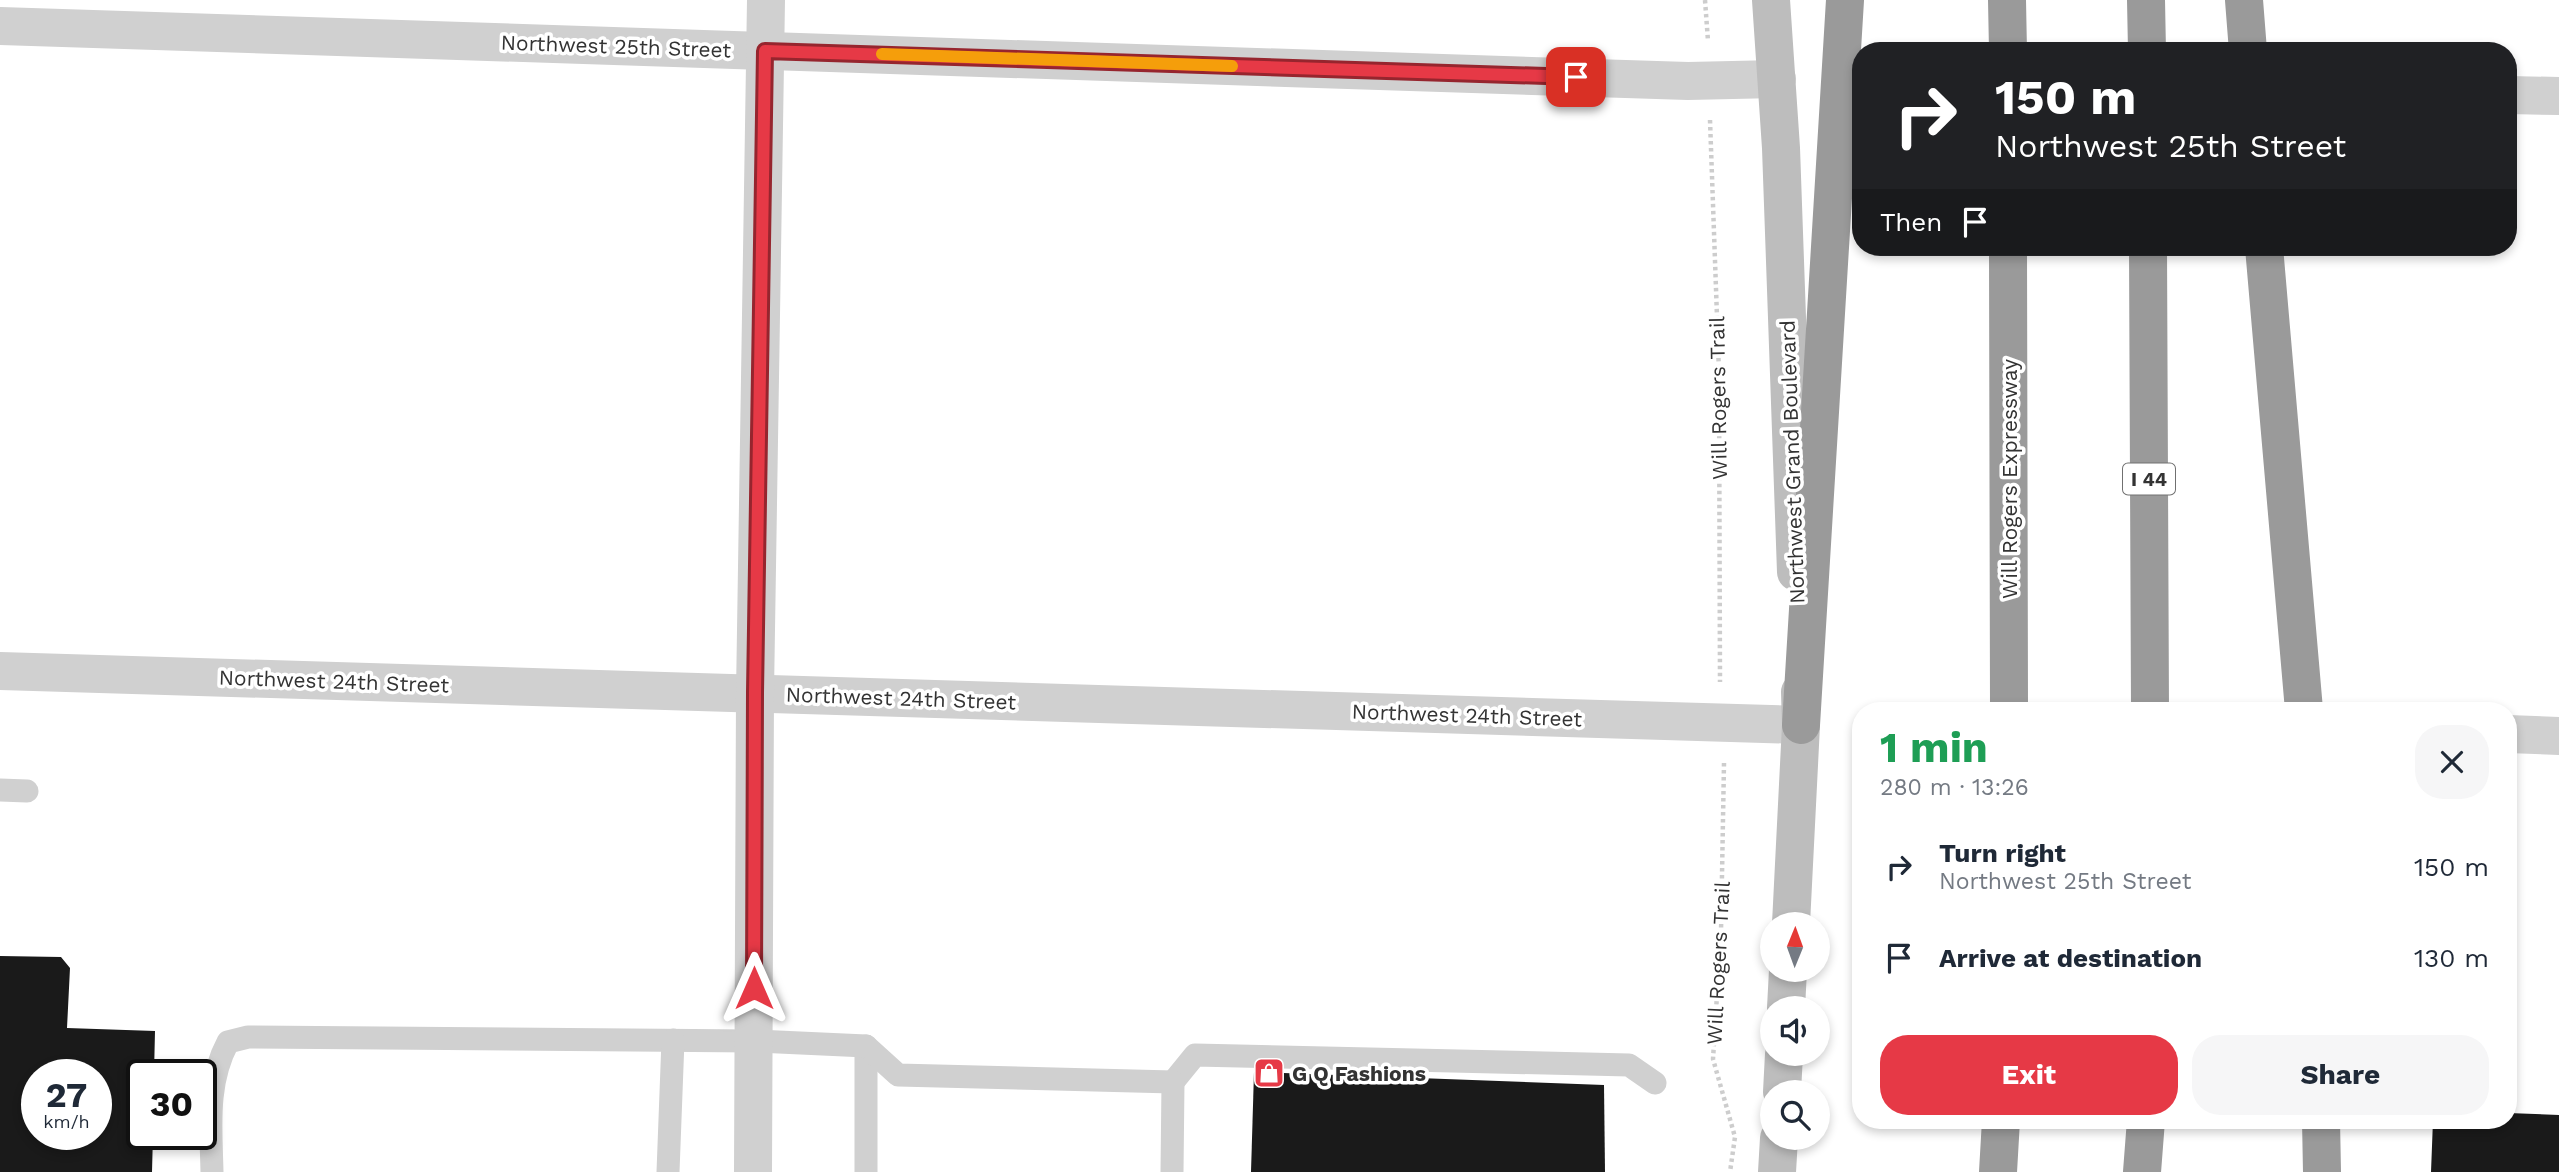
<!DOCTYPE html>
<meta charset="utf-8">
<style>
:root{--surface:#fff;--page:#f6f6f7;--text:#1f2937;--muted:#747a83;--accent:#e63946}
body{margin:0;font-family:"Work Sans",sans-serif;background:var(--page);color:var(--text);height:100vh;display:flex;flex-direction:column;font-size:26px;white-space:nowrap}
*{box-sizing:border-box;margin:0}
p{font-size:23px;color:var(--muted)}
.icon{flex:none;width:38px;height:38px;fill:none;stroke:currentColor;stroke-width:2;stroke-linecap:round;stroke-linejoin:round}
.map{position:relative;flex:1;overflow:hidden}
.drawer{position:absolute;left:1852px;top:702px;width:665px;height:427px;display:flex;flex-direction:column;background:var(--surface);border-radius:28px;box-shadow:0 4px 10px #0003}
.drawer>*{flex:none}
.top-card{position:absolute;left:1852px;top:42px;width:665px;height:214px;border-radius:28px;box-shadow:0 4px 10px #0003;background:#202124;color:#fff;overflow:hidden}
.needle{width:46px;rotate:1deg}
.fabs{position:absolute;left:1760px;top:912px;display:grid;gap:14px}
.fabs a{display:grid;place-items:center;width:70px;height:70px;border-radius:50%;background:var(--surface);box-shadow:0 4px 10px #0003;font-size:35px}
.speed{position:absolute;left:21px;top:1059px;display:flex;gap:14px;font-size:35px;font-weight:700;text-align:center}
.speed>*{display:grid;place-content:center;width:91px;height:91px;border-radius:50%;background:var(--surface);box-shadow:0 4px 10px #0003;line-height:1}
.speed small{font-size:18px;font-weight:400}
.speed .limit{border:4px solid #111;border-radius:10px;background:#fff;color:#111}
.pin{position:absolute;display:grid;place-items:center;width:60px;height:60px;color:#fff;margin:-30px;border-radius:14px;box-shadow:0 4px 10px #0006}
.me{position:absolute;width:77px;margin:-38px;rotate:0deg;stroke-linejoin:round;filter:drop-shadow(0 0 5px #0008)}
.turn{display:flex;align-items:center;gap:24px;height:147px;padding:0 28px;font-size:32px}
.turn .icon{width:91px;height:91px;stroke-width:2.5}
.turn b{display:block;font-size:49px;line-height:60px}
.then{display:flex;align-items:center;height:66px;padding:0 28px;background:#0003;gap:14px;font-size:26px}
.round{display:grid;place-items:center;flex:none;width:74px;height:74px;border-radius:28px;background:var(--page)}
.headline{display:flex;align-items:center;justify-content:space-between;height:119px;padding:0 28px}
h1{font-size:42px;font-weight:700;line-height:52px;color:#1e9e55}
.button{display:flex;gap:14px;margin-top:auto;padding:14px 28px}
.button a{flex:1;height:80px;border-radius:28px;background:var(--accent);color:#fff;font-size:28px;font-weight:700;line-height:80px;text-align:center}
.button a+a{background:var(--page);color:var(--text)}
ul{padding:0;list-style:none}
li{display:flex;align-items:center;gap:21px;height:91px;padding:0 28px}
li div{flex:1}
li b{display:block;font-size:26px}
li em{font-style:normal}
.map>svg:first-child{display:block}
</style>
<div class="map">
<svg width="2559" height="1172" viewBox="0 0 2559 1172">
<rect width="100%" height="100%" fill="#fff"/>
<g fill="#1a1a1a" fill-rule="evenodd">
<path d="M 0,956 L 61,957 L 70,968 L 67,1028 L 155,1031 L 154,1074 L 142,1074 L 142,1134 L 153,1134 L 152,1172 L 0,1172 ZM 37,1074 L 96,1074 L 96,1134 L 37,1134 Z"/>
<polygon points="1254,1072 1604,1085 1605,1172 1251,1172"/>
<polygon points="2508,1113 2559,1115 2559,1172 2431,1172 2433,1120 2508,1120"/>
</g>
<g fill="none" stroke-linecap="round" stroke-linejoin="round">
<g stroke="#cdcdcd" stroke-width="4.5" stroke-dasharray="3.5 3.5" stroke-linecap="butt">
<polyline points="1705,0 1708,41"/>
<polyline points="1710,120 1719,373 1720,682"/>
<polyline points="1724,763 1721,931 1713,1059 1735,1137 1730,1172"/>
</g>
<g stroke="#d0d0d0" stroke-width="23">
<polyline points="0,790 27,791"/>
<polyline points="866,1046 866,1172"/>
<polyline points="1173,1082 1195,1055 1629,1065 1655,1083"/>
<path d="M 212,1172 C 211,1127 206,1083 228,1042 L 248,1037 L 754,1041 L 866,1046 L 898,1075 L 1173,1082 L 1172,1172"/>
<polyline points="668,1172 673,1040"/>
</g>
<g stroke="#d0d0d0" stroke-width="38">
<polyline points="0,26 1688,81 1777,79"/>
<polyline points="2508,95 2559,96"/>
<polyline points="0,671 1801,725"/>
<polyline points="2508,734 2559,736"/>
<polyline points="753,1172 755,693 766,0"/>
</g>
<g stroke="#bdbdbd" stroke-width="38">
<polyline points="1771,0 1781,148 1796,572"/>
<polyline points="1791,924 1801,725 1800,692"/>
<polyline points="1786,1008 1788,970"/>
<polyline points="1782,1092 1784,1054"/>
<polyline points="1777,1172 1779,1138"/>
</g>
<g stroke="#9a9a9a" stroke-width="38">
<polyline points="2007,0 2008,51"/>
<polyline points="2146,0 2147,51"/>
<polyline points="2244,0 2248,51"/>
<polyline points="2008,247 2009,710"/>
<polyline points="2148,247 2150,710"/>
<polyline points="2264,247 2304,710"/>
<polyline points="1801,725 1845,0"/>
<polyline points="2321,1120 2322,1172"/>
<polyline points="1998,1172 2001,1120"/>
<polyline points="2142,1172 2146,1120"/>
</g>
</g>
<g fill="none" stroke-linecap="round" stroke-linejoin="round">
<g stroke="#96252e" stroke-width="18">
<polyline id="route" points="754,988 755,693 765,51 1576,77"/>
</g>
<use href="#route" stroke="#e63946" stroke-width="12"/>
<polyline stroke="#f59e0b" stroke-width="12" points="882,54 1232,66"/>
</g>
<defs>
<g id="shop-square" transform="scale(1.575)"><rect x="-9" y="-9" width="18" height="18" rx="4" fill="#e63946" stroke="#fff"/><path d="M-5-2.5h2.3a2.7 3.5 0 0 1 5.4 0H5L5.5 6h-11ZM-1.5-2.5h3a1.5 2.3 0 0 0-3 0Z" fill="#fff"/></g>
</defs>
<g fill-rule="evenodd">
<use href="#shop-square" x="1269" y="1073"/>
</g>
<g text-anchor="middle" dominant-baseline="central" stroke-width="7" stroke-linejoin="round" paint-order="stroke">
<rect fill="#fff" stroke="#707070" stroke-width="2" x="2123" y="463.5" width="52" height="31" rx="5"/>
<g font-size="19" font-weight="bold" fill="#333">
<text x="2149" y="479">I 44</text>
</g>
<g font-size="21" fill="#333" stroke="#fff">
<text transform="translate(616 46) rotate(2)">Northwest 25th Street</text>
<text transform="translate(1718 398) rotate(-91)">Will Rogers Trail</text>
<text transform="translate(1792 462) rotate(-92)">Northwest Grand Boulevard</text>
<text transform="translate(2009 479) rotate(-90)">Will Rogers Expressway</text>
<text transform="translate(334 681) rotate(2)">Northwest 24th Street</text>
<text transform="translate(901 698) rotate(2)">Northwest 24th Street</text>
<text transform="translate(1467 715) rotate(2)">Northwest 24th Street</text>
<text transform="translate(1718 963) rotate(-87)">Will Rogers Trail</text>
</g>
<g font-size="21" font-weight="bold" fill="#333" stroke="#fff" text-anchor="start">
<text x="1292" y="1073">G Q Fashions</text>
</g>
</g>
</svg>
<div class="fabs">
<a><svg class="needle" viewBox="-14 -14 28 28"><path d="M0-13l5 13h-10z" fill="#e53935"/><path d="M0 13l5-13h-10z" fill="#747a83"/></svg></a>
<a><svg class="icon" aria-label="sound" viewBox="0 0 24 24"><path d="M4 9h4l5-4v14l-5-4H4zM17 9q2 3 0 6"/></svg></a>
<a><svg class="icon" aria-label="search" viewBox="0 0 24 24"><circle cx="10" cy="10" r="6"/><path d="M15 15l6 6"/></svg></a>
</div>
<div class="speed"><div>27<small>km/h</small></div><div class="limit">30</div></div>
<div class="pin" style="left:1576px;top:77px;background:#d93025"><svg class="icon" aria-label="arrive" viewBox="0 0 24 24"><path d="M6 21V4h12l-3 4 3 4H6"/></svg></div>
<svg class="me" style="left:754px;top:988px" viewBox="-20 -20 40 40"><path d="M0-17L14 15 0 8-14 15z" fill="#e63946" stroke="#fff" stroke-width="4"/></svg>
<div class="top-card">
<div class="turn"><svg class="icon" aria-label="right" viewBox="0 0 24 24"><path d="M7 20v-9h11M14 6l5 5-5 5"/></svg><div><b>150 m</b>Northwest 25th Street</div></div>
<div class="then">Then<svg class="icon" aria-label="arrive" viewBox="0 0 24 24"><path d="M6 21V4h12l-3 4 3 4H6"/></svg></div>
</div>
<section class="drawer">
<div class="headline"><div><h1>1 min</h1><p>280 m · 13:26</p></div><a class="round"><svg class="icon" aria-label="close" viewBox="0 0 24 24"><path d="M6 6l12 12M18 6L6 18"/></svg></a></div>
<ul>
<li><svg class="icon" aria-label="right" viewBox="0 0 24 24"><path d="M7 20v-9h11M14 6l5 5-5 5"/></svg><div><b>Turn right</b><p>Northwest 25th Street</p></div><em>150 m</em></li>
<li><svg class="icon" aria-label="arrive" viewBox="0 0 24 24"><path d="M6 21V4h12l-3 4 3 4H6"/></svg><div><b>Arrive at destination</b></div><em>130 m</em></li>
</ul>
<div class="button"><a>Exit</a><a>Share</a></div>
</section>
</div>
